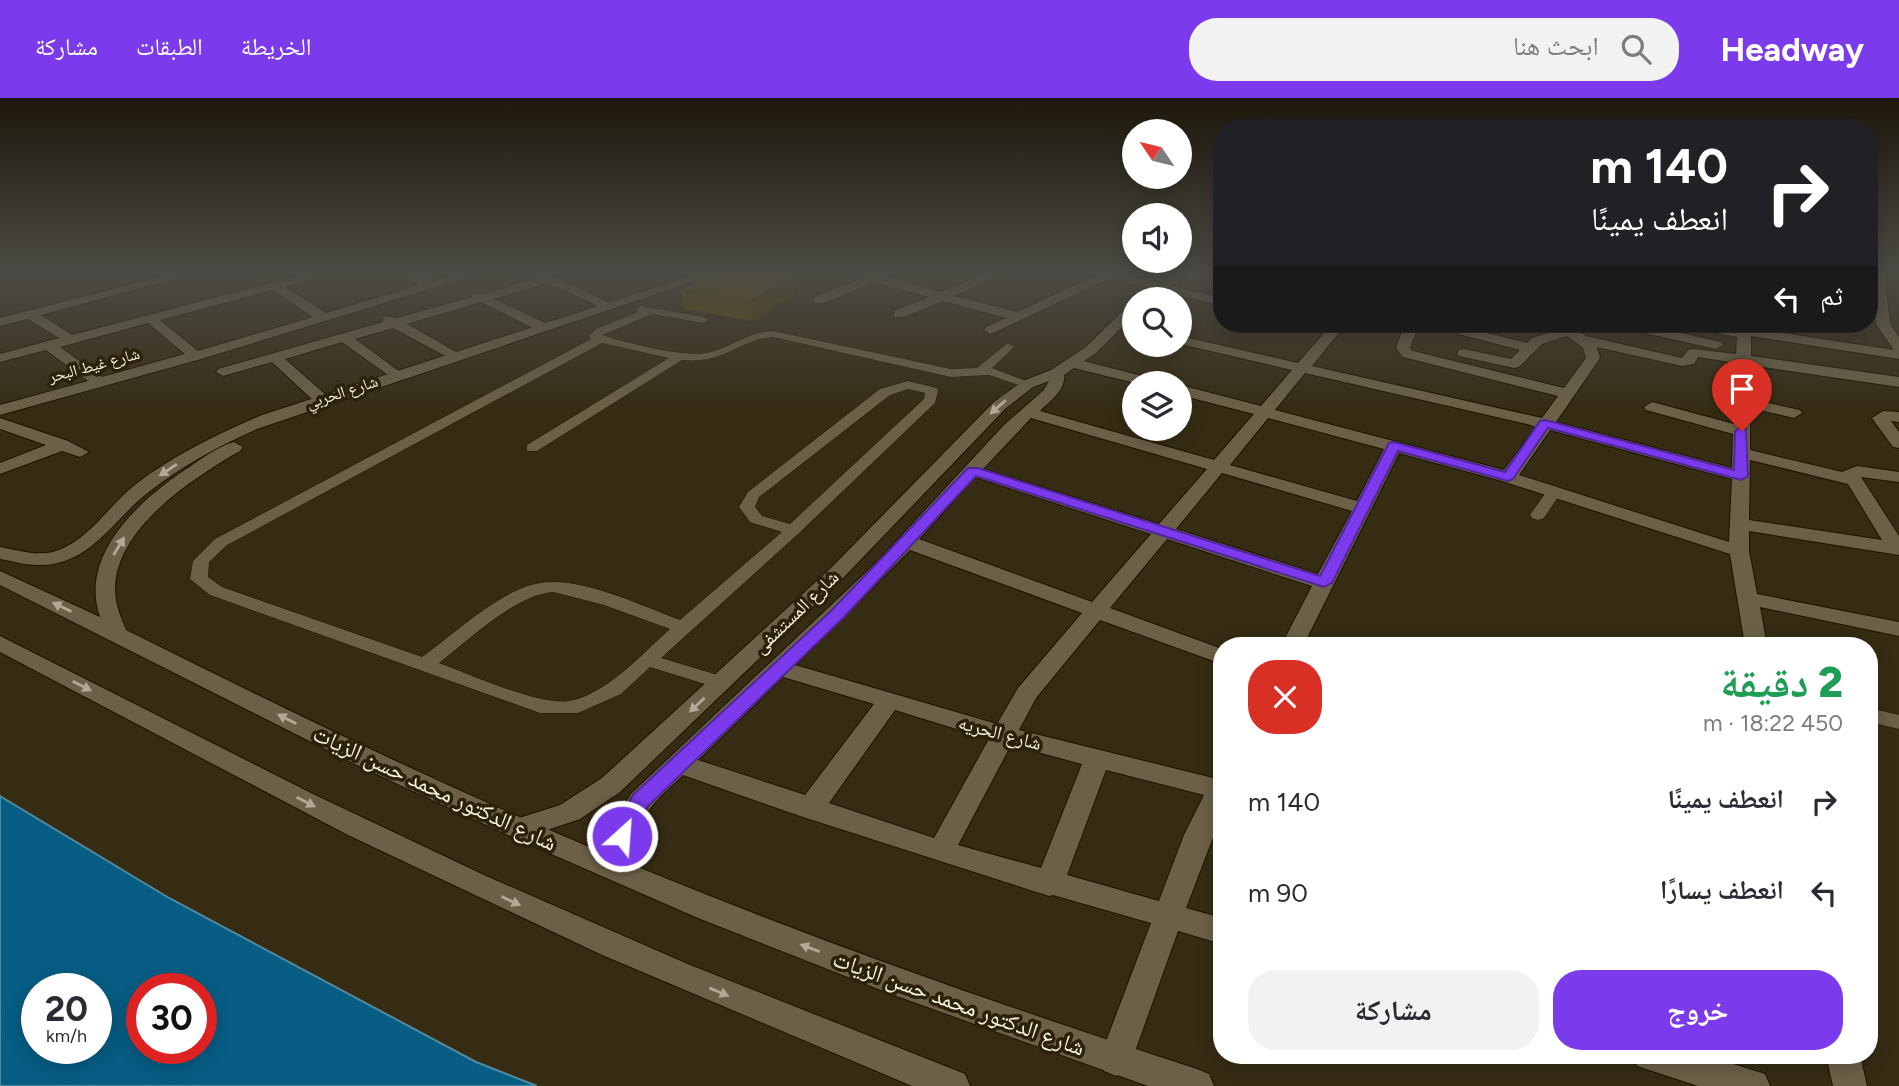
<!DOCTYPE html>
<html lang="ar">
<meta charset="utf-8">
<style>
:root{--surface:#fff;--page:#f2f2f3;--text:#2b2b33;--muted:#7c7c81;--accent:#7c3aed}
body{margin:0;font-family:Figtree,"Noto Naskh Arabic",sans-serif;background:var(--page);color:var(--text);direction:rtl;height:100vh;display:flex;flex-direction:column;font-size:26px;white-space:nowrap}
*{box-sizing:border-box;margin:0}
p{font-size:23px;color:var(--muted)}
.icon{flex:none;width:38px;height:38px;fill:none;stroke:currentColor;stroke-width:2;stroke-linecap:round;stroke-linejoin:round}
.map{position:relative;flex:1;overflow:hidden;direction:ltr}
.details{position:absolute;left:1213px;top:539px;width:665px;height:427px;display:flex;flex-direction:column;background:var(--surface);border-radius:28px;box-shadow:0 4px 18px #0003;direction:rtl}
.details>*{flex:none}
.hud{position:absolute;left:1213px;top:21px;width:665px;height:214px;border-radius:28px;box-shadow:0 4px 18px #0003;direction:rtl;background:#202124;color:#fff;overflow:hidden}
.needle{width:46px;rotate:305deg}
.controls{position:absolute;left:1122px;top:21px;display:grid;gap:14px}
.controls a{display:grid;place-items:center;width:70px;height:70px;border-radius:50%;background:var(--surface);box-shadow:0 4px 18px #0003;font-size:35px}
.speed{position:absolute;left:21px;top:875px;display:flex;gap:14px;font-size:35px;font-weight:700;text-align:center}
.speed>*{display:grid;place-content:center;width:91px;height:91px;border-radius:50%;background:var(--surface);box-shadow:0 4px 18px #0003;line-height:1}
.speed small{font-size:18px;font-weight:400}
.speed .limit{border:10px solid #d22;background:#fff;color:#111}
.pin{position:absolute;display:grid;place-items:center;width:60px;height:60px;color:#fff;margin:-72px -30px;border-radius:50% 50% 50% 0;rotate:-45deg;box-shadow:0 0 7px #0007}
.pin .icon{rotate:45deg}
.me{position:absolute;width:77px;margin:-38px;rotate:26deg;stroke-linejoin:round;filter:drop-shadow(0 0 5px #0008)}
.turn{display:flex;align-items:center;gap:24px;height:147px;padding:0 35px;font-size:32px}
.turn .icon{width:91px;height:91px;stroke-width:2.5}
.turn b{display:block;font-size:49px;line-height:60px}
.then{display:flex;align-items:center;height:66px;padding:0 35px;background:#0003;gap:14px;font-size:26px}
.round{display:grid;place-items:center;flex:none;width:74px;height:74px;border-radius:28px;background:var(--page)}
.headline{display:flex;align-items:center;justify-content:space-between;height:119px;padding:0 35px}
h1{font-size:42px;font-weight:800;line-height:52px;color:#1e9e55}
.action{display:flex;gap:14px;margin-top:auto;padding:14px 35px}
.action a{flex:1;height:80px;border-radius:28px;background:var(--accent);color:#fff;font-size:28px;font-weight:800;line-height:80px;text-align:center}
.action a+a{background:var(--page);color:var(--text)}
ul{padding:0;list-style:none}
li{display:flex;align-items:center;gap:21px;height:91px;padding:0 35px}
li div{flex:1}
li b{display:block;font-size:26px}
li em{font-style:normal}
header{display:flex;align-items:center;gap:42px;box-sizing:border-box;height:98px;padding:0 35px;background:var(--accent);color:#fff}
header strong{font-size:33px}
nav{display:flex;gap:38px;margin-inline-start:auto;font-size:24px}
.search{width:490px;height:63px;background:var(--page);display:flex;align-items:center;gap:18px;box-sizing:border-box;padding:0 24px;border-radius:28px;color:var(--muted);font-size:26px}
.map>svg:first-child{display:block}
</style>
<header>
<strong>Headway</strong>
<div class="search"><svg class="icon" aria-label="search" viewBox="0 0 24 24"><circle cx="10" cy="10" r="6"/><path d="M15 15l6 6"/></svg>ابحث هنا</div>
<nav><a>الخريطة</a><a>الطبقات</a><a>مشاركة</a></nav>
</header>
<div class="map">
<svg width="1899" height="988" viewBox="0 0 1899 988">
<rect width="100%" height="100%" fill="#362c14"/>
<path fill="#075d84" stroke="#508aa1" stroke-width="2" fill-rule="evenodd" d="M 0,698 L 169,800 L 476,964 L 537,988 L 0,988 ZM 37,891 L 96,891 L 96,950 L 37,950 ZM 142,891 L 201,891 L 201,950 L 142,950 Z"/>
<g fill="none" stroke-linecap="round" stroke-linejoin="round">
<g stroke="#1d1400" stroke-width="1">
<g id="lane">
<path d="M 641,208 L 703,219 L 709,222 L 703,225 L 652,216 L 602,237 C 627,245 687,261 711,254 C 734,248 747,234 773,233 L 951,271 L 977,270 L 1008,245 L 1014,249 L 992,270 L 1034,286 L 1028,290 L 989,277 L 951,279 L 773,239 C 736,242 726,266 682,262 L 537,353 L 527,353 L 527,347 L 669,260 L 602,245 L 227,447 L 209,464 L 208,479 L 222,489 L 422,559 C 454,536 501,491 540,485 C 581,478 642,508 680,522 L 782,434 L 750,424 L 739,409 L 748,394 L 880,291 L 908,283 L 937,290 L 938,293 L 935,305 L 799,435 L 661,560 L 728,580 L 731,585 L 728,590 L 721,591 L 650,569 L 621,596 L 578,615 L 540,615 L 210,497 L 190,481 L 193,463 L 215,441 L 591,241 L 589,238 L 596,231 L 639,214 L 635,211 ZM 908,291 L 925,295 L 924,301 L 790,426 L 762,418 L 755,409 L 759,399 L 890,297 ZM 553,494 L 604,507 L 670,531 C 643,555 606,597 569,603 C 540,608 469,576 439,565 C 469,542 515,497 553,494 Z"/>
<polygon points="1554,388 1562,393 1544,420 1538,422 1532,420 1530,417 1549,390"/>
<polygon points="1869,610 1899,617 1899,631 1869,624"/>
</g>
</g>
<g stroke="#1d1400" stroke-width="2">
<g id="street">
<polygon points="0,174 14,174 0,180"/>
<path d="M 180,174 L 200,174 L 41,217 L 72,237 L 314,174 L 334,174 L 285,189 L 326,215 L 420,187 L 399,174 L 414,174 L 433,184 L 466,174 L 485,174 L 201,261 L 0,317 L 0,307 L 88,283 L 46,252 L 0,264 L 0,256 L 59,240 L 28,221 L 0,228 L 0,220 ZM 273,192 L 313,219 L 198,253 L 160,222 ZM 148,225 L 185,256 L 102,279 L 60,249 Z"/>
<polygon points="533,174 543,174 616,208 609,212 604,211 548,185 494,201 547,226 547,232 537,232 481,204 407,226 458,255 460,258 453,262 393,230 355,241 400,274 403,277 395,282 342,244 285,261 327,298 329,301 327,304 315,304 272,264 223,278 216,274 218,271 383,224 383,218 397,220 472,199 473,195 483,196 538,180 532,176"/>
<polygon points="843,174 876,175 941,194 991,174 1007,174 954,198 1017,214 1097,177 1095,174 1119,174 1159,185 1177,174 1191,174 1171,188 1222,200 1222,208 1163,193 1149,196 1148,193 1150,190 1110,180 991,236 984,232 986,229 1006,220 943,203 904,219 894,219 894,213 929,199 874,184 824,205 814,205 814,199 861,181"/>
<polygon points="1210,174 1222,174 1222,180"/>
<path d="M 1872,174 L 1884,174 L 1890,226 L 1899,239 L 1899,261 L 1751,238 L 1751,258 L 1899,279 L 1899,289 L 1750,267 L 1750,301 L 1800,312 L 1802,315 L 1794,320 L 1750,310 L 1750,352 L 1842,374 L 1857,368 L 1899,374 L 1899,384 L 1861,379 L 1899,438 L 1899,457 L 1749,433 L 1749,453 L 1757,496 L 1899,524 L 1899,538 L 1760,509 L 1767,548 L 1745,548 L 1730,456 L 1502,383 L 1399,355 L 1303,548 L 1281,548 L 1312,488 L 1167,441 L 1110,510 L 1222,551 L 1222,566 L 1100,522 L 1036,600 L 1019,632 L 1213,680 L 1222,677 L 1222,716 L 1186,810 L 1222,820 L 1222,846 L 1178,833 L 1128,973 L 1116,978 L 1104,973 L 1099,962 L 1151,825 L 1053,797 L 1049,798 L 800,718 L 683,677 C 661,698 636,717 635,751 C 635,763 641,772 635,783 L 625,787 L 615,783 C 599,752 613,723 631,696 L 879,462 L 1004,327 L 1044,292 L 1049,283 L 1033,289 L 1006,310 L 844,479 L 620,694 L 580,721 L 520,741 L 510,737 L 506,730 L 510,723 L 560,707 L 602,680 L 830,471 L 994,304 L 1023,283 L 1051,272 L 1086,249 L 1129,207 L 1134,206 L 1134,217 L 1096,255 L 1084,263 L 1157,282 L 1159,285 L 1135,285 L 1074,270 L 1064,277 C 1066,292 1050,303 1040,313 L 1214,362 L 1254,316 L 1180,297 L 1180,287 L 1261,308 L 1292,272 L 1180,246 L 1180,238 L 1298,265 L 1332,226 L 1346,226 L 1312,268 L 1542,320 L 1558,298 L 1403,259 L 1396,250 L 1405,226 L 1419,226 L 1410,250 L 1413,253 L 1564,290 L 1586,260 L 1583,250 L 1567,238 L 1542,246 L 1519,269 L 1514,270 L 1459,258 L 1457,255 L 1459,252 L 1464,251 L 1511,261 L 1520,252 L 1459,236 L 1457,233 L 1464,229 L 1527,245 L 1532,240 L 1558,232 L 1553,226 L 1568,226 L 1586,238 L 1682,260 L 1688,252 L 1693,251 L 1736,256 L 1737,239 L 1687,229 L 1685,226 L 1712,226 L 1737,231 L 1737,226 L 1751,226 L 1751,230 L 1894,252 L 1876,226 ZM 1597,249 L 1682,268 L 1694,266 L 1698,259 L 1736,265 L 1734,326 L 1652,304 L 1644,309 L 1646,312 L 1733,336 L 1732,370 L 1556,324 L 1600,260 ZM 1305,275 L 1527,326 L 1536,329 L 1504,372 L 1275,312 ZM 1031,320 L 1207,371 L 1159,426 L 983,371 ZM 1268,320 L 1384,351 L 1357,403 L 1230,367 ZM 1550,332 L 1732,381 L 1729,444 L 1519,377 ZM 1750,362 L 1848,386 L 1882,442 L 1749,422 ZM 1222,375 L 1352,413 L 1318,476 L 1176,431 ZM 975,379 L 1151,436 L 1092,504 L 919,441 ZM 910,452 L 1082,515 L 1018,590 L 997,626 L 795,567 ZM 783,579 L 874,606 L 805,697 L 698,662 ZM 895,612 L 989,641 L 934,740 L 829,705 ZM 1011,647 L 1082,666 L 1041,770 L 958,747 ZM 1106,672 L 1204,697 L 1184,737 L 1159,803 L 1067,777 Z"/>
<polygon points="1616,226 1640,226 1721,244 1723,247 1716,251 1618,229"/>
<polygon points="1883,313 1899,314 1899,324 1891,323 1899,334 1899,350 1893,349 1872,320"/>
<polygon points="0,320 68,343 89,354 80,359 62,353 0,376 0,365 46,347 0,331"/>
<polygon points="1632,957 1705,957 1765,976 1770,988 1698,988 1637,968"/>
<polygon points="1826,957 1860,957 1867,988 1833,988"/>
</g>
</g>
<g stroke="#1d1400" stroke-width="2">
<g id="secondary">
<path d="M 703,174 L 721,174 L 257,331 C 219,348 183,367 150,393 C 113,421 90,469 37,467 C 25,467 12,463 0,461 L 0,449 C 17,452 35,458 53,454 C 88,444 108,408 136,386 C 174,357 218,336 262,317 Z"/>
<path d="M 234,344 L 243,349 L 240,353 C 191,381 101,439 117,507 C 119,516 123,524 126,532 C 258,598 391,663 526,722 C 745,817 970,898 1197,971 L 1209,976 L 1214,988 L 1148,988 L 891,896 L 698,820 L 508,737 L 361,669 L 0,487 L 0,473 L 100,519 C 78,455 143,399 191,368 C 204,359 219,348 234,344 Z"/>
<polygon points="0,538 315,697 486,778 690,867 965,976 970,988 912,988 600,856 348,737 0,554"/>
</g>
</g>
<use href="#lane" fill="#6c6148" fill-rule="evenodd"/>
<use href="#street" fill="#6c6148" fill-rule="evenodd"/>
<use href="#secondary" fill="#6c6148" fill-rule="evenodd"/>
</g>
<polygon fill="#614b00" points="793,177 795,196 753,223 684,211 681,192"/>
<polygon fill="#4f3d00" points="793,177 795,196 753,223 751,203"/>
<polygon fill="#715700" stroke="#4f3d00" stroke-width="2" points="712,174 772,174 793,177 751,203 681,192"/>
<defs><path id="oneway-solid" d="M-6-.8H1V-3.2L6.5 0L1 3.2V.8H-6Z" transform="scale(1.75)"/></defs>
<g fill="#b2aa96">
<use href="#oneway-solid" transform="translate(998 309) rotate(139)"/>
<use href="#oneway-solid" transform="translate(168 372) rotate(147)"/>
<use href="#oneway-solid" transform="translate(119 448) rotate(-59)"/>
<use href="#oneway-solid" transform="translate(62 509) rotate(-154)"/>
<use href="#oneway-solid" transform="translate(82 588) rotate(27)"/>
<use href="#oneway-solid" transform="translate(697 607) rotate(137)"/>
<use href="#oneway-solid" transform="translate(287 621) rotate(-153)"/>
<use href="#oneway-solid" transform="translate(306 704) rotate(27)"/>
<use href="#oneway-solid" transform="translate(511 803) rotate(25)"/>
<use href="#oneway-solid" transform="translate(810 850) rotate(-159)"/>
<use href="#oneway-solid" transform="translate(719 894) rotate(23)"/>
</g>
<linearGradient id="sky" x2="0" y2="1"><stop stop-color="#1e180b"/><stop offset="0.56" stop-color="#4c4b45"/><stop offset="1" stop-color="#4c4b45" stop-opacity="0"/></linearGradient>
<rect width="1899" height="312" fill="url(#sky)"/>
<polygon fill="#7c3aed" stroke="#51269a" stroke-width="2" points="1545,322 1734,372 1735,333 1742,329 1746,331 1748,378 1741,382 1548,330 1513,381 1508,383 1398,353 1332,485 1324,489 976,378 844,519 648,708 629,744 622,747 614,744 611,738 633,697 832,512 968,370 978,370 1320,478 1389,345 1394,344 1505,374 1540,323"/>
<g text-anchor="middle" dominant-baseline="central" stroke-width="7" stroke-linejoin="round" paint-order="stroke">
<g font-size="16" fill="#f9f3e4" stroke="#2c220a">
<text transform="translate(94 267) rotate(-15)">شارع غيط البحر</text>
<text transform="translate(342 294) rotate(-18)">شارع الحربي</text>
</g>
<g font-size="19" fill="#f9f3e4" stroke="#2c220a">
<text transform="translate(796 514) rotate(-44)">شارع المستشفى</text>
<text transform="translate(1000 635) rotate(15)">شارع الحريه</text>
</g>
<g font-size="23" fill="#f9f3e4" stroke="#2c220a">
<text transform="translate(435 690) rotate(25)">شارع الدكتور محمد حسن الزيات</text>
<text transform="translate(959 905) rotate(20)">شارع الدكتور محمد حسن الزيات</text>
</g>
</g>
</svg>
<div class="controls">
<a><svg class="needle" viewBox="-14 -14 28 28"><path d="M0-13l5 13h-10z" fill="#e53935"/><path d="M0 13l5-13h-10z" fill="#7c7c81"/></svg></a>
<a><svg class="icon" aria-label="sound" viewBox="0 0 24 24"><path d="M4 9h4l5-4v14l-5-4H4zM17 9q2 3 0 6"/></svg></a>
<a><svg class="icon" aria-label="search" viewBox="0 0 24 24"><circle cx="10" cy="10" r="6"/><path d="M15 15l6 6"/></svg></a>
<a><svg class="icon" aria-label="layers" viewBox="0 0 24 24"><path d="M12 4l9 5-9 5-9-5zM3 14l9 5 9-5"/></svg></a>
</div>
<div class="speed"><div>20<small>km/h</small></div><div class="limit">30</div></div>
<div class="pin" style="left:1742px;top:333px;background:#d93025"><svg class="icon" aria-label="arrive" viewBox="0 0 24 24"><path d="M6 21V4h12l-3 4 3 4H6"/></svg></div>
<svg class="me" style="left:622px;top:738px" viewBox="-20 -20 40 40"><circle r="17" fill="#7c3aed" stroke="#fff" stroke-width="3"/><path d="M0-11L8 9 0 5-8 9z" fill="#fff"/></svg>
<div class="hud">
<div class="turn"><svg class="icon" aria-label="right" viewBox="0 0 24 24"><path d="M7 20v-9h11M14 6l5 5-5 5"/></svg><div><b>140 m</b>انعطف يمينًا</div></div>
<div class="then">ثم<svg class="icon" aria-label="left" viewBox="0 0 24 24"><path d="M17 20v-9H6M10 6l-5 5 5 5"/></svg></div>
</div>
<section class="details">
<div class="headline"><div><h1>2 دقيقة</h1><p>450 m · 18:22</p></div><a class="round" style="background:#d93025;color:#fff"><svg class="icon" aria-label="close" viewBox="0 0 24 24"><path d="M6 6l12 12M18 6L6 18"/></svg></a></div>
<ul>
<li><svg class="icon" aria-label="right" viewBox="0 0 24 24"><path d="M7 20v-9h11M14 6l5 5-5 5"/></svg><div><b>انعطف يمينًا</b></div><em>140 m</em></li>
<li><svg class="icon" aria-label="left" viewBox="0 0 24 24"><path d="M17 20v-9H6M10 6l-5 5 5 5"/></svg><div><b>انعطف يسارًا</b></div><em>90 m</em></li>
</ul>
<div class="action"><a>خروج</a><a>مشاركة</a></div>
</section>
</div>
